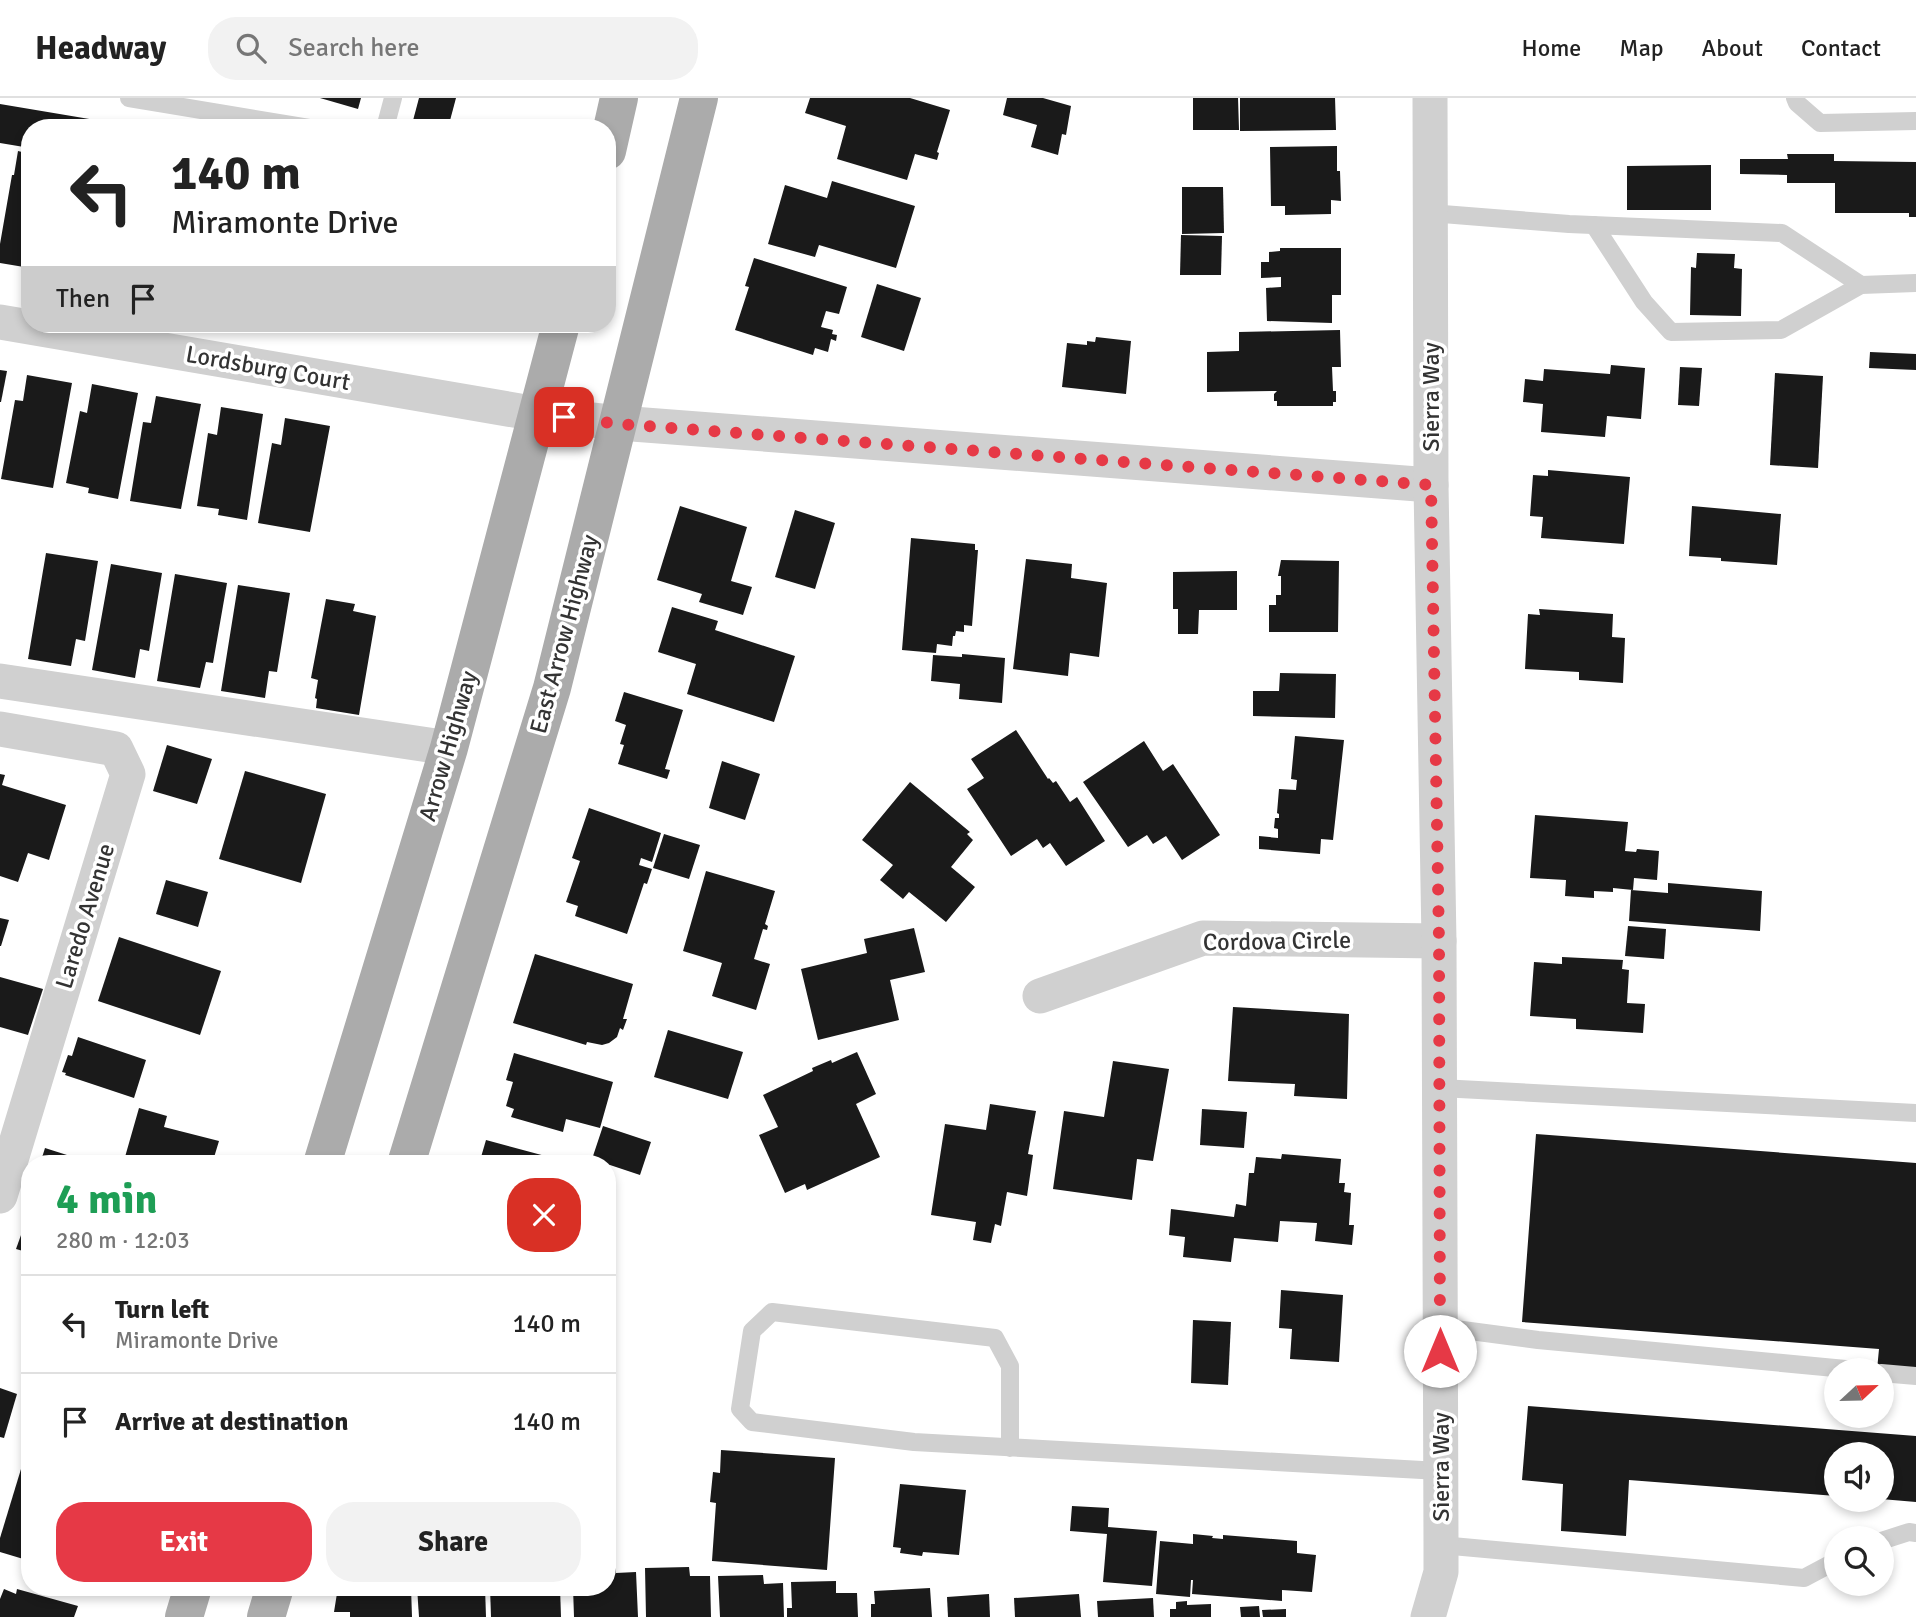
<!DOCTYPE html>
<meta charset="utf-8">
<style>
:root{--surface:#fff;--page:#f2f2f2;--text:#222;--muted:#767676;--line:#e0e0e0;--accent:#e63946}
body{margin:0;font-family:Signika,sans-serif;background:var(--page);color:var(--text);height:100vh;display:flex;flex-direction:column;font-size:26px;white-space:nowrap}
*{box-sizing:border-box;margin:0}
p{font-size:23px;color:var(--muted)}
.icon{flex:none;width:38px;height:38px;fill:none;stroke:currentColor;stroke-width:2;stroke-linecap:round;stroke-linejoin:round}
.map{position:relative;flex:1;overflow:hidden}
.side{position:absolute;left:21px;top:1057px;width:595px;height:441px;display:flex;flex-direction:column;background:var(--surface);border-radius:28px;box-shadow:0 4px 10px #0003}
.side>*{flex:none}
.banner{position:absolute;left:21px;top:21px;width:595px;height:214px;border-radius:28px;box-shadow:0 4px 10px #0003;background:#fff;color:var(--text);overflow:hidden}
.needle{width:46px;rotate:68deg}
.tools{position:absolute;left:1824px;top:1260px;display:grid;gap:14px}
.tools a{display:grid;place-items:center;width:70px;height:70px;border-radius:50%;background:var(--surface);box-shadow:0 4px 10px #0003;font-size:35px}
.pin{position:absolute;display:grid;place-items:center;width:60px;height:60px;color:#fff;margin:-30px;border-radius:14px;box-shadow:0 4px 10px #0006}
.me{position:absolute;width:77px;margin:-38px;rotate:0deg;stroke-linejoin:round;filter:drop-shadow(0 0 5px #0008)}
.turn{display:flex;align-items:center;gap:24px;height:147px;padding:0 35px;font-size:32px}
.turn .icon{width:91px;height:91px;stroke-width:2.5}
.turn b{display:block;font-size:49px;line-height:60px}
.then{display:flex;align-items:center;height:66px;padding:0 35px;background:#0003;gap:14px;font-size:26px}
.round{display:grid;place-items:center;flex:none;width:74px;height:74px;border-radius:28px;background:var(--page)}
.head{display:flex;align-items:center;justify-content:space-between;height:119px;padding:0 35px}
h1{font-size:42px;font-weight:700;line-height:52px;color:#1e9e55}
.cta{display:flex;gap:14px;margin-top:auto;padding:14px 35px}
.cta a{flex:1;height:80px;border-radius:28px;background:var(--accent);color:#fff;font-size:28px;font-weight:700;line-height:80px;text-align:center}
.cta a+a{background:var(--page);color:var(--text)}
ul{padding:0;list-style:none}
li{display:flex;align-items:center;gap:21px;height:98px;padding:0 35px;border-top:2px solid var(--line)}
li div{flex:1}
li b{display:block;font-size:26px}
li em{font-style:normal}
header{display:flex;align-items:center;gap:42px;box-sizing:border-box;height:98px;padding:0 35px;background:var(--surface);border-bottom:2px solid var(--line)}
header strong{font-size:33px}
nav{display:flex;gap:38px;margin-inline-start:auto;font-size:24px}
.search{width:490px;height:63px;background:var(--page);display:flex;align-items:center;gap:18px;box-sizing:border-box;padding:0 24px;border-radius:28px;color:var(--muted);font-size:26px}
.map>svg:first-child{display:block}
</style>
<header>
<strong>Headway</strong>
<div class="search"><svg class="icon" aria-label="search" viewBox="0 0 24 24"><circle cx="10" cy="10" r="6"/><path d="M15 15l6 6"/></svg>Search here</div>
<nav><a>Home</a><a>Map</a><a>About</a><a>Contact</a></nav>
</header>
<div class="map">
<svg width="1916" height="1519" viewBox="0 0 1916 1519">
<rect width="100%" height="100%" fill="#fff"/>
<g fill="#1a1a1a">
<polygon points="320,0 361,0 358,11"/>
<polygon points="419,0 456,0 448,30 411,30"/>
<polygon points="810,0 910,0 950,12 937,54 939,55 937,62 915,56 907,82 837,61 846,28 805,15"/>
<polygon points="1007,0 1043,0 1071,8 1066,37 1062,36 1058,57 1031,49 1037,27 1003,17"/>
<polygon points="1193,0 1238,0 1239,32 1193,32"/>
<polygon points="1240,0 1335,0 1336,32 1240,33"/>
<polygon points="0,6 131,28 131,30 30,30 30,50 0,45"/>
<polygon points="1337,48 1337,73 1340,73 1341,103 1331,102 1331,116 1285,117 1285,108 1271,108 1270,49"/>
<polygon points="18,53 30,56 30,170 0,165 0,146 12,77 14,77"/>
<polygon points="1787,56 1834,56 1834,63 1916,64 1916,119 1909,119 1909,115 1835,115 1835,85 1787,85 1787,77 1740,76 1740,61 1788,61"/>
<polygon points="1711,67 1711,112 1627,112 1627,68"/>
<polygon points="832,83 915,108 896,170 819,147 815,159 768,146 785,87 827,100"/>
<polygon points="1182,89 1223,89 1224,135 1182,136"/>
<polygon points="1181,137 1222,138 1221,177 1180,177"/>
<polygon points="1280,150 1341,150 1341,197 1332,197 1332,225 1267,223 1266,190 1281,189 1281,179 1261,180 1261,164 1269,164 1269,154 1280,153"/>
<polygon points="1697,155 1735,156 1734,170 1742,171 1741,218 1690,217 1691,169 1696,170"/>
<polygon points="754,160 847,189 839,216 826,213 821,229 833,232 832,236 837,237 836,243 831,241 828,254 815,250 813,257 735,232 749,189 745,188"/>
<polygon points="877,186 921,200 904,253 861,239"/>
<polygon points="435,226 455,226 454,230"/>
<polygon points="1340,232 1341,269 1332,269 1333,293 1336,293 1336,304 1333,304 1333,308 1277,308 1277,303 1274,303 1274,296 1277,293 1207,294 1207,254 1239,253 1239,234"/>
<polygon points="1096,239 1131,243 1126,296 1062,289 1067,245 1087,247 1087,243 1095,244"/>
<polygon points="1870,254 1916,256 1916,272 1869,270"/>
<polygon points="1611,267 1645,270 1641,321 1607,318 1605,339 1541,334 1543,306 1523,304 1525,281 1543,283 1544,271 1610,276"/>
<polygon points="1680,269 1702,270 1699,308 1678,307"/>
<polygon points="0,272 7,273 1,304 0,304"/>
<polygon points="1775,275 1823,278 1818,370 1770,367"/>
<polygon points="27,277 72,285 53,390 1,381 15,302 23,303"/>
<polygon points="92,286 138,295 118,401 88,395 89,390 66,385 80,313 87,315"/>
<polygon points="156,298 201,306 181,411 130,403 143,324 151,325"/>
<polygon points="221,309 263,316 247,422 218,417 219,411 197,408 208,335 217,337"/>
<polygon points="285,320 330,328 310,434 258,425 272,345 281,347"/>
<polygon points="1548,372 1630,379 1624,446 1541,440 1543,419 1530,418 1533,377 1548,378"/>
<polygon points="680,408 747,429 731,483 752,489 743,517 699,504 702,496 657,482"/>
<polygon points="1692,408 1781,416 1777,467 1721,463 1721,460 1689,458"/>
<polygon points="795,412 835,425 815,491 775,479"/>
<polygon points="911,440 975,446 975,452 978,452 972,528 964,527 964,534 956,533 955,538 953,538 952,548 937,546 936,555 902,552"/>
<polygon points="46,455 98,463 85,543 76,541 71,568 28,561"/>
<polygon points="1026,461 1072,466 1071,480 1107,485 1099,559 1070,555 1068,578 1013,571"/>
<polygon points="1281,462 1339,463 1338,534 1269,534 1269,507 1276,507 1276,497 1281,497 1281,478 1278,478"/>
<polygon points="111,466 162,475 149,553 140,551 135,580 92,572"/>
<polygon points="1237,473 1237,512 1199,512 1198,536 1178,536 1178,511 1173,511 1173,474"/>
<polygon points="175,476 227,485 213,565 206,564 200,590 157,583"/>
<polygon points="238,487 290,495 277,574 269,573 265,600 221,593"/>
<polygon points="326,501 355,506 353,513 376,518 359,617 316,610 317,601 315,600 318,582 311,580"/>
<polygon points="672,509 718,523 715,532 795,558 774,624 687,596 696,566 658,554"/>
<polygon points="1539,511 1613,516 1612,539 1625,540 1623,585 1579,582 1579,574 1525,571 1528,516 1540,517"/>
<polygon points="962,556 1005,560 1002,605 959,601 960,586 931,583 933,557 962,559"/>
<polygon points="1280,575 1336,576 1335,620 1253,618 1253,593 1279,593"/>
<polygon points="624,594 683,612 665,671 670,672 667,681 618,666 624,647 620,646 626,627 615,623"/>
<polygon points="1016,632 1048,681 1049,680 1053,685 1056,683 1070,704 1077,699 1105,743 1066,768 1050,745 1043,750 1037,741 1011,758 967,691 984,680 971,661"/>
<polygon points="1295,638 1344,642 1333,742 1321,741 1320,756 1259,751 1259,738 1278,740 1278,731 1274,730 1275,720 1279,720 1279,716 1277,715 1279,691 1296,692 1297,682 1291,681"/>
<polygon points="1144,643 1163,673 1173,666 1220,737 1182,762 1166,738 1153,746 1147,737 1128,749 1083,684"/>
<polygon points="167,647 212,661 197,706 153,693"/>
<polygon points="722,663 760,676 745,722 709,710"/>
<polygon points="245,673 326,696 301,785 219,761"/>
<polygon points="0,676 5,677 2,687 66,707 49,762 28,755 18,784 0,778"/>
<polygon points="910,684 970,734 967,736 973,742 951,769 975,789 946,824 909,794 903,801 880,782 893,767 862,742"/>
<polygon points="589,710 661,735 652,764 641,760 639,767 652,771 647,786 644,785 627,836 575,818 578,808 566,804 580,763 572,760"/>
<polygon points="1535,717 1628,724 1625,753 1636,754 1637,751 1659,753 1657,782 1634,780 1633,792 1613,790 1613,794 1594,793 1594,800 1565,798 1566,782 1530,780"/>
<polygon points="664,736 700,747 689,781 653,770"/>
<polygon points="706,773 775,793 765,826 768,828 767,832 763,831 754,861 770,866 756,912 712,898 722,865 683,853"/>
<polygon points="166,782 208,794 198,829 156,816"/>
<polygon points="1668,785 1762,793 1760,833 1629,823 1631,792 1668,795"/>
<polygon points="0,820 9,822 1,848 0,848"/>
<polygon points="1628,828 1666,831 1664,861 1625,858"/>
<polygon points="914,830 925,874 890,882 899,922 818,942 801,871 867,855 864,841"/>
<polygon points="119,839 221,873 200,937 98,903"/>
<polygon points="535,856 633,886 623,921 627,921 623,932 620,930 617,939 609,945 602,947 587,944 586,947 513,925"/>
<polygon points="1562,859 1623,862 1622,871 1629,872 1627,905 1645,906 1643,935 1576,931 1576,921 1530,918 1534,864 1562,866"/>
<polygon points="0,879 43,891 28,937 0,929"/>
<polygon points="1233,909 1349,916 1347,1001 1294,998 1295,986 1228,983"/>
<polygon points="668,932 743,954 728,1001 654,979"/>
<polygon points="78,939 146,962 134,1000 65,977 66,975 62,974 68,957 72,958"/>
<polygon points="857,954 876,996 856,1006 880,1059 807,1092 805,1086 785,1095 759,1037 778,1029 763,997 813,973 812,970 831,962 832,965"/>
<polygon points="514,955 613,984 600,1030 566,1021 563,1034 511,1019 514,1011 506,1008 513,984 506,982"/>
<polygon points="1113,963 1169,971 1153,1063 1137,1061 1132,1102 1053,1091 1064,1013 1104,1019"/>
<polygon points="990,1006 1036,1013 1028,1056 1033,1057 1027,1098 1007,1094 1001,1128 995,1126 991,1145 973,1142 976,1124 931,1117 945,1026 986,1032"/>
<polygon points="139,1010 167,1018 164,1029 219,1043 212,1066 123,1066"/>
<polygon points="1202,1011 1247,1014 1244,1050 1200,1047"/>
<polygon points="603,1028 651,1044 640,1077 592,1061"/>
<polygon points="1536,1036 1916,1065 1916,1276 1877,1272 1879,1251 1522,1224"/>
<polygon points="486,1042 549,1059 547,1066 479,1066"/>
<polygon points="45,1050 92,1065 92,1066 40,1066"/>
<polygon points="1282,1056 1341,1061 1339,1085 1345,1085 1344,1094 1351,1095 1349,1127 1354,1127 1352,1147 1315,1143 1317,1125 1280,1123 1278,1144 1234,1140 1231,1164 1183,1159 1185,1139 1169,1137 1171,1111 1234,1119 1236,1106 1246,1108 1249,1075 1254,1075 1256,1059 1281,1061"/>
<polygon points="30,1112 30,1155 16,1151"/>
<polygon points="1281,1192 1343,1197 1339,1264 1290,1261 1292,1231 1279,1230"/>
<polygon points="1193,1222 1231,1224 1228,1287 1191,1285"/>
<polygon points="0,1290 17,1296 4,1340 0,1339"/>
<polygon points="1528,1308 1916,1338 1916,1404 1881,1401 1881,1356 1836,1356 1836,1398 1629,1382 1626,1438 1561,1433 1563,1386 1522,1382"/>
<polygon points="721,1352 835,1360 827,1472 712,1463 716,1405 710,1404 713,1374 720,1375"/>
<polygon points="21,1371 30,1373 30,1463 0,1454 0,1440"/>
<polygon points="900,1386 966,1392 959,1457 923,1454 922,1458 900,1455 901,1450 893,1449"/>
<polygon points="1072,1408 1109,1410 1108,1429 1157,1433 1152,1488 1103,1484 1107,1436 1070,1433"/>
<polygon points="1193,1436 1213,1438 1212,1440 1223,1441 1223,1437 1297,1443 1297,1455 1316,1457 1312,1494 1282,1492 1282,1503 1192,1496 1193,1482 1191,1482 1190,1499 1156,1496 1160,1443 1193,1446"/>
<polygon points="616,1464 616,1475 636,1474 638,1519 574,1519 573,1489 607,1489 607,1465"/>
<polygon points="689,1469 690,1478 710,1478 711,1519 646,1519 645,1470"/>
<polygon points="763,1477 764,1486 783,1485 784,1519 720,1519 718,1478"/>
<polygon points="836,1483 836,1495 857,1495 858,1519 787,1519 787,1510 792,1510 791,1484"/>
<polygon points="338,1489 411,1489 412,1519 350,1519 350,1514 334,1514"/>
<polygon points="417,1489 485,1489 486,1519 419,1519"/>
<polygon points="490,1489 560,1489 561,1519 491,1519"/>
<polygon points="930,1490 932,1519 871,1519 871,1506 875,1506 874,1493"/>
<polygon points="4,1491 16,1496 17,1491 78,1508 74,1519 0,1519 0,1501"/>
<polygon points="989,1496 990,1519 948,1519 947,1499"/>
<polygon points="1079,1496 1081,1519 1015,1519 1014,1500"/>
<polygon points="1153,1500 1154,1519 1098,1519 1097,1503"/>
<polygon points="1187,1503 1187,1507 1211,1506 1211,1519 1170,1519 1170,1511 1176,1511 1176,1504"/>
<polygon points="1259,1508 1260,1519 1241,1519 1240,1509"/>
<polygon points="1286,1511 1286,1519 1263,1519 1262,1512"/>
</g>
<g fill="none" stroke-linecap="round" stroke-linejoin="round">
<g stroke="#d0d0d0" stroke-width="18">
<polyline points="129,0 309,30"/>
<polyline points="1795,0 1797,5 1820,25 1916,23"/>
<polyline points="385,30 393,0"/>
<polyline points="1430,115 1569,126 1782,135 1861,187 1916,185"/>
<polyline points="1594,127 1644,204 1671,234 1781,232 1861,187"/>
<polyline points="1440,990 1916,1015"/>
<polyline points="1440,1229 1538,1242 1856,1272"/>
<polyline points="1881,1275 1916,1278"/>
<polyline points="1010,1350 1010,1268 995,1240 772,1214 752,1233 740,1311 752,1324 914,1344 1440,1373"/>
<polyline points="1881,1443 1909,1434 1916,1435"/>
<polyline points="1441,1447 1804,1480 1836,1463"/>
</g>
<g stroke="#d0d0d0" stroke-width="35">
<polyline points="0,224 537,316 619,325 1431,387"/>
<polyline points="0,583 449,650"/>
<polyline points="0,631 116,651 128,676 0,1098"/>
<polyline points="1040,898 1203,840 1439,843"/>
<polyline points="1428,1519 1441,1474 1441,1447 1439,843 1431,387 1430,0"/>
</g>
<g stroke="#ababab" stroke-width="38">
<polyline points="607,53 619,0"/>
<polyline points="322,1066 449,650 561,226"/>
<polyline points="406,1066 552,590 699,0"/>
<polyline points="184,1519 193,1489"/>
<polyline points="266,1519 275,1489"/>
</g>
</g>
<g fill="none" stroke-linecap="round" stroke-linejoin="round">
<polyline stroke="#e63946" stroke-width="12" stroke-dasharray="0 21.6" points="564,319 619,326 1431,387 1439,843 1440,1253"/>
</g>
<g text-anchor="middle" dominant-baseline="central" stroke-width="7" stroke-linejoin="round" paint-order="stroke">
<g font-size="24" fill="#333" stroke="#fff">
<text transform="translate(268 270) rotate(10)">Lordsburg Court</text>
<text transform="translate(1431 299) rotate(-90)">Sierra Way</text>
<text transform="translate(564 536) rotate(-75)">East Arrow Highway</text>
<text transform="translate(448 648) rotate(-74)">Arrow Highway</text>
<text transform="translate(85 818) rotate(-73)">Laredo Avenue</text>
<text transform="translate(1277 843) rotate(-1)">Cordova Circle</text>
<text transform="translate(1441 1369) rotate(-90)">Sierra Way</text>
</g>
</g>
</svg>
<div class="tools">
<a><svg class="needle" viewBox="-14 -14 28 28"><path d="M0-13l5 13h-10z" fill="#e53935"/><path d="M0 13l5-13h-10z" fill="#767676"/></svg></a>
<a><svg class="icon" aria-label="sound" viewBox="0 0 24 24"><path d="M4 9h4l5-4v14l-5-4H4zM17 9q2 3 0 6"/></svg></a>
<a><svg class="icon" aria-label="search" viewBox="0 0 24 24"><circle cx="10" cy="10" r="6"/><path d="M15 15l6 6"/></svg></a>
</div>
<div class="pin" style="left:564px;top:319px;background:#d93025"><svg class="icon" aria-label="arrive" viewBox="0 0 24 24"><path d="M6 21V4h12l-3 4 3 4H6"/></svg></div>
<svg class="me" style="left:1440px;top:1253px" viewBox="-20 -20 40 40"><circle r="19" fill="#fff"/><path d="M0-13L10 11 0 6-10 11z" fill="#e63946"/></svg>
<div class="banner">
<div class="turn"><svg class="icon" aria-label="left" viewBox="0 0 24 24"><path d="M17 20v-9H6M10 6l-5 5 5 5"/></svg><div><b>140 m</b>Miramonte Drive</div></div>
<div class="then">Then<svg class="icon" aria-label="arrive" viewBox="0 0 24 24"><path d="M6 21V4h12l-3 4 3 4H6"/></svg></div>
</div>
<section class="side">
<div class="head"><div><h1>4 min</h1><p>280 m · 12:03</p></div><a class="round" style="background:#d93025;color:#fff"><svg class="icon" aria-label="close" viewBox="0 0 24 24"><path d="M6 6l12 12M18 6L6 18"/></svg></a></div>
<ul>
<li><svg class="icon" aria-label="left" viewBox="0 0 24 24"><path d="M17 20v-9H6M10 6l-5 5 5 5"/></svg><div><b>Turn left</b><p>Miramonte Drive</p></div><em>140 m</em></li>
<li><svg class="icon" aria-label="arrive" viewBox="0 0 24 24"><path d="M6 21V4h12l-3 4 3 4H6"/></svg><div><b>Arrive at destination</b></div><em>140 m</em></li>
</ul>
<div class="cta"><a>Exit</a><a>Share</a></div>
</section>
</div>
